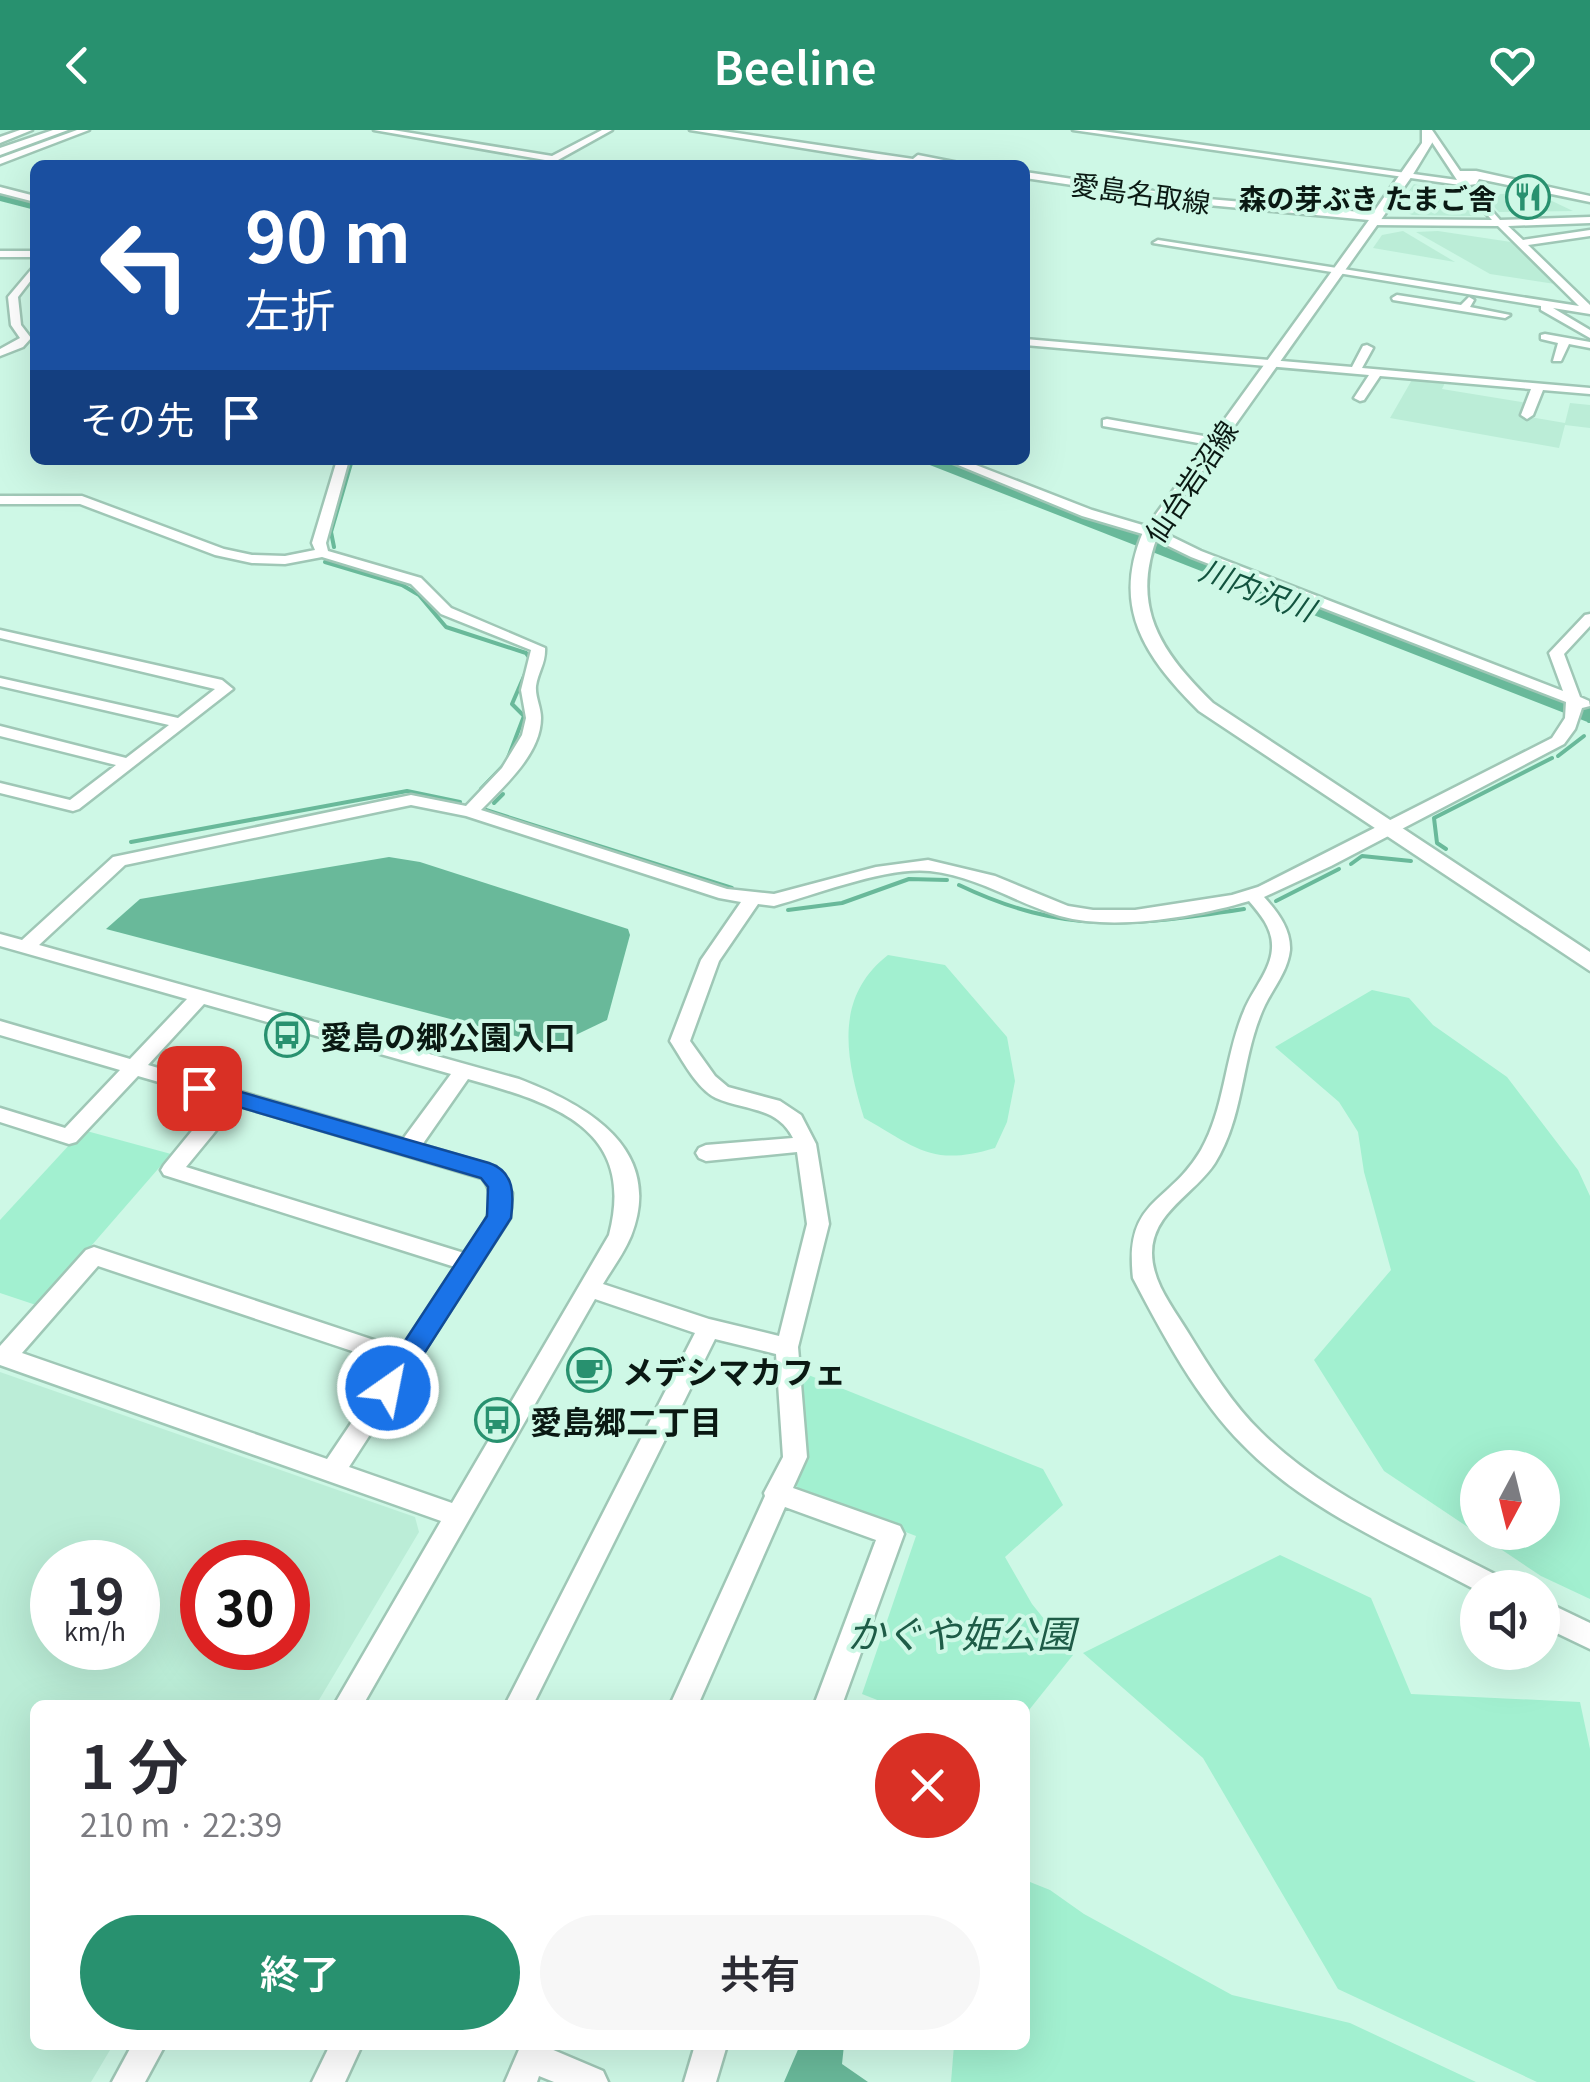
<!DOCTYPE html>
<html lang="ja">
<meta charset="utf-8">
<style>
:root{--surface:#fff;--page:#f7f7f7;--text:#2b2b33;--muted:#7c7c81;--accent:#28916f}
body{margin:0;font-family:Georgia,"Noto Sans JP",serif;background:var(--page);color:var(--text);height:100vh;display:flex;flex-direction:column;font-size:38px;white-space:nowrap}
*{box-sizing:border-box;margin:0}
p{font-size:32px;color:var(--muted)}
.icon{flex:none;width:55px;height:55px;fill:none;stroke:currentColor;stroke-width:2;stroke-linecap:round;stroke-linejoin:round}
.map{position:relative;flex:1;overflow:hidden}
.side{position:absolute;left:30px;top:1570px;width:1000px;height:350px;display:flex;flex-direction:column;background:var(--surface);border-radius:15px;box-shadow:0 10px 40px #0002}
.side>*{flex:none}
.guide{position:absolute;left:30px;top:30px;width:1000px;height:305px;border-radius:15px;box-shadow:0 10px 40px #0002;background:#1a4fa0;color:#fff;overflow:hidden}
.needle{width:65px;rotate:187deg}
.buttons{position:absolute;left:1460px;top:1320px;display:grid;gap:20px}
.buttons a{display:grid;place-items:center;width:100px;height:100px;border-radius:50%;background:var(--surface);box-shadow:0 10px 40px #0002;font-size:50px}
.speed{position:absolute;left:30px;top:1410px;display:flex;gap:20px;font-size:50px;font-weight:700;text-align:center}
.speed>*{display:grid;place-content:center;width:130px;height:130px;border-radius:50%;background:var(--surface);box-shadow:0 10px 40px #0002;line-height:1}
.speed small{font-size:25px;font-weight:400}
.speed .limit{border:15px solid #d22;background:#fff;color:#111}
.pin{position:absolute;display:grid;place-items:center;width:85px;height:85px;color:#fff;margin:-42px;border-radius:20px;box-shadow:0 5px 15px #0006}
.me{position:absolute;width:110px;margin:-55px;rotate:33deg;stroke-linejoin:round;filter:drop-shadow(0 0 8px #0008)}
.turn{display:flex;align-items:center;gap:35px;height:210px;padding:0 50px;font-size:45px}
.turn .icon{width:130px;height:130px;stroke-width:2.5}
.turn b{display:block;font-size:70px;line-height:85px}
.then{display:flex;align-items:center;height:95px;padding:0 50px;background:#0003;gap:20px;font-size:38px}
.round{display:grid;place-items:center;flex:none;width:105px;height:105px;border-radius:52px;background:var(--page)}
.headline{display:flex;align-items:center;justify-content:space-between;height:170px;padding:0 50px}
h1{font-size:60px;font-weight:600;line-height:75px}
.button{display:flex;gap:20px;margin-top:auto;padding:20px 50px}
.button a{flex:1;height:115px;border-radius:60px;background:var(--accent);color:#fff;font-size:40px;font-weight:600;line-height:115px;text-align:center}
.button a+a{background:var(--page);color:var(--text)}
header{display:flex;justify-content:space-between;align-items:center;height:130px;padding:0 50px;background:var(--accent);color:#fff;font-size:45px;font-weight:600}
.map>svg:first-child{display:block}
</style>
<header><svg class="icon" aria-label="back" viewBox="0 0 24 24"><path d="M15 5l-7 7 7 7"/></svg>Beeline<svg class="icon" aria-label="heart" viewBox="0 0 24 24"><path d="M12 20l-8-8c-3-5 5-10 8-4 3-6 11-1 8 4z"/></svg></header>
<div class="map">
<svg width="1590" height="1952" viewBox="0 0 1590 1952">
<rect width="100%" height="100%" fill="#cef8e6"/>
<g fill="#bbedd7" fill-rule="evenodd">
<polygon points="1414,54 1434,59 1430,67 1441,69 1438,75 1478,82 1472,86 1412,85 1397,78"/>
<polygon points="1533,62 1573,81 1499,82 1483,65"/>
<polygon points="1403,101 1455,132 1373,118 1382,105"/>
<polygon points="1438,101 1511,112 1555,154 1490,144 1416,102"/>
<polygon points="1413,248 1446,251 1442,259 1527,273 1524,286 1565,293 1570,273 1590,275 1590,298 1565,295 1559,318 1390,288"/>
<path d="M 0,1242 L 415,1387 L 419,1402 L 316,1575 L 35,1575 L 35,1915 L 113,1915 L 91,1952 L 0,1952 ZM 138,1432 L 138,1518 L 52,1518 L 52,1432 ZM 288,1432 L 288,1518 L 202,1518 L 202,1432 Z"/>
</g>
<g fill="#a2f0d0" fill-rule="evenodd">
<path d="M 888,825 L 945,835 L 1007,907 L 1015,951 L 1007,992 L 995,1018 C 932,1037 917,1018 864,988 C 846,929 833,868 888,825 Z"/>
<path d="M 1372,860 L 1409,868 L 1433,895 L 1507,947 L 1578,1040 L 1590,1066 L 1590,1469 L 1541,1446 L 1384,1341 L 1314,1230 L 1391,1140 L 1364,1042 L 1358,1002 L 1339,972 L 1275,917 ZM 1478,1338 L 1542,1338 L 1542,1402 L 1478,1402 Z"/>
<polygon points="83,1000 171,1024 39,1176 0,1163 0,1090"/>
<polygon points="801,1242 1043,1339 1063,1375 1005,1427 1032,1474 1073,1525 1025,1585 1025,1575 890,1575 862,1564 916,1406 801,1362 793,1351 806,1314"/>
<polygon points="1280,1425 1371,1468 1411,1564 1580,1572 1590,1619 1590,1952 1537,1952 1338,1859 1203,1628 1083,1523"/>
<polygon points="1025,1750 1050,1760 1084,1784 1232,1865 1350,1893 1476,1952 951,1952 954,1915 1025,1915"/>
</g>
<g fill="#69b99a">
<polygon points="389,727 420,732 628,799 630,805 607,890 559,913 546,914 106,799 140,769"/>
<polygon points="800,1915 844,1915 842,1934 868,1952 784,1952"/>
</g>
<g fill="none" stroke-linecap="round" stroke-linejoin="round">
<g stroke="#69b99a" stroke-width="4">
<polyline points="334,417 331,402 352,330"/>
<polyline points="325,432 402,455 419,465 446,497 526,523 531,530 512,574 524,586 506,633 481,659"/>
<polyline points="1589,591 1590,586"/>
<polyline points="1558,626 1584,606"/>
<polyline points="494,673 503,664"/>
<polyline points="486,680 732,758"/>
<polyline points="131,712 407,661 460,672"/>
<polyline points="1446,719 1437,713 1434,688 1552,628"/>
<polyline points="1351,734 1362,726 1411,731"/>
<path d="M 959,755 C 1064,805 1132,796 1244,779"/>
<polyline points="1276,771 1339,739"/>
<polyline points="788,780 842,773 909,749 947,750"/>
</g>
<g fill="#69b99a" fill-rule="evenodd">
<polygon points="0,62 35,70 35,80 0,71"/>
<polygon points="917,330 945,330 1590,577 1590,593"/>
</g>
<g stroke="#9fc7b6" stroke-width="5">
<g id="minor">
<polygon points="20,0 32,0 0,13 0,7"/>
<polygon points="77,0 89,0 0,34 0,28"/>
<polygon points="374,0 393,0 552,26 602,0 612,0 549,35 540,35 545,30"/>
<polygon points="1073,0 1095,0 1457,50 1424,0 1432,0 1460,41 1476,41 1590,66 1590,72 1479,49 1476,54 1469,55 1500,90 1590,87 1590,93 1508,96 1523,110 1590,100 1590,106 1528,115 1590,175 1590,184 1553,178 1590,200 1590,208 1541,180 1541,176 1153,113 1158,110 1579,176 1498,96 1373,95 1368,92 1373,89 1492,90 1460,55"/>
<polygon points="0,57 35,66 35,72 0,63"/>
<rect x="0" y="121" width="35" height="6"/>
<polygon points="35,135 35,145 18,167 21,195 31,208 23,217 0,226 0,219 20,208 11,195 8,167"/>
<polygon points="1397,165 1461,175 1469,167 1474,170 1470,177 1510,185 1505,188 1393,170 1392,168"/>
<polygon points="1545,204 1590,212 1590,218 1569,214 1561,231 1553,231 1558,213 1541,209 1541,205"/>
<polygon points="1025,209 1352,237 1363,216 1367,215 1373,218 1362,238 1590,258 1590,264 1543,260 1533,285 1527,289 1521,285 1531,259 1380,246 1364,270 1360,271 1354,268 1369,245 1025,215"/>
<polygon points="1107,289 1215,308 1221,312 1215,316 1103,296 1103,290"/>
<path d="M 337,330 L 349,330 L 326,413 L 328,421 L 421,448 L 451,478 L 545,518 C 546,533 538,542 536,556 C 535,567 541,577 541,588 C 541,624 504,656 481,680 L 727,759 L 774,764 L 876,737 L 928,730 L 995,746 L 1068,776 L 1093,780 L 1135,780 L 1232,765 L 1258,757 L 1552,608 L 1565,588 L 1566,572 L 1191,427 L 1146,405 L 1082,386 L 946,330 L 963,330 L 1092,380 L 1156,399 L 1201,421 L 1563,561 L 1549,523 L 1585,485 L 1590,484 L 1590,496 L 1564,524 L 1580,567 L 1589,571 L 1590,576 L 1582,578 L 1575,599 L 1564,614 L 1331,736 L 1264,767 C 1277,781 1291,799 1290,820 C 1288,840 1274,857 1265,875 C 1241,925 1245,985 1215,1033 C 1195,1064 1152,1082 1152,1123 C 1152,1153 1174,1179 1189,1204 C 1210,1238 1232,1274 1261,1302 C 1329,1369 1423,1406 1506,1450 L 1510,1458 L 1478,1458 L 1478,1461 C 1398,1418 1307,1381 1243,1315 C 1197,1269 1163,1205 1133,1148 C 1124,1068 1169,1075 1201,1020 C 1225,978 1225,925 1244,881 C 1252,860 1271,841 1272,818 C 1273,799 1261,785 1249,771 C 1195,787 1114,801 1060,786 C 1016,773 977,746 930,741 C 889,736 816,764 774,776 L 758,774 L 719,831 L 690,911 L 715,946 L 728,957 L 780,971 L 801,985 L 816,1014 L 829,1094 L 798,1217 L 807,1327 L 793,1358 L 900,1396 L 904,1404 L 842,1575 L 814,1575 L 876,1410 L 785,1377 L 698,1575 L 670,1575 L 765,1366 L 764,1363 L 783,1327 L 776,1224 L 715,1209 L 533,1575 L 505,1575 L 695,1203 L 595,1169 L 363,1575 L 334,1575 L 441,1391 L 0,1235 L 0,1216 L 86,1120 L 94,1117 L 401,1219 L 455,1137 L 164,1045 L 161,1040 L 164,1035 L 218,969 L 138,946 L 76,1012 L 69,1014 L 0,992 L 0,978 L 65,998 L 120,940 L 0,905 L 0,891 L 130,929 L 187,869 L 0,816 L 0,804 L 22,810 L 113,727 L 411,665 L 466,676 L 502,638 L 522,605 L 526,588 L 521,560 L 531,520 L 441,484 L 411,454 L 322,427 L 285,434 L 252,433 L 215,425 L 80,374 L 0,374 L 0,366 L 82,366 L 224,419 L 252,425 L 285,426 L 315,420 L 312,413 ZM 411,675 L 466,686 L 719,768 L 741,772 L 701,830 L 670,911 C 682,929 696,958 716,968 C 745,981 777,976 793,1008 L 706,1015 L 699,1018 L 696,1023 L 699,1028 L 706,1031 L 797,1022 L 807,1094 L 779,1206 L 709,1189 L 603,1154 C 612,1139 624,1123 631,1106 C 665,1019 587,975 519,949 L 39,815 L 125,735 ZM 204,874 L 451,944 L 403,1009 L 148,935 ZM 468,949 C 553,973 637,998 609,1105 L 452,1373 L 349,1337 L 510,1088 L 512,1063 L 496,1037 L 422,1015 ZM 237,975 L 482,1048 C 504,1075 480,1100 464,1123 L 186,1037 ZM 98,1136 L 391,1234 L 327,1329 L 22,1223 Z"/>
<polygon points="0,500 222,550 233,559 79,679 73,681 0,663 0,653 70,670 116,635 0,606 0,596 126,628 169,595 0,556 0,548 178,588 215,559 0,508"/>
<polygon points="1542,1470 1590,1493 1590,1519 1542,1496"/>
<polygon points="132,1915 165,1915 145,1952 112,1952"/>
<polygon points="330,1915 362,1915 345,1952 312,1952"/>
<polygon points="521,1915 551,1915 551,1919 603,1941 608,1952 554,1952 539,1946 537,1952 505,1952"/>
<polygon points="695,1915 727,1915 716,1952 684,1952"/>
</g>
</g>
<g stroke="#9fc7b6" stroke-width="5">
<g id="major">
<polygon points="53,0 68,0 0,25 0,18"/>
<polygon points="690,0 716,0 913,29 918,25 969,35 909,35"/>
<path d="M 1422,0 L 1432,0 L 1432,13 L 1412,46 L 1159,402 C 1129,476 1160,521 1213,573 L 1590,822 L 1590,841 L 1199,581 C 1145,527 1111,478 1143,402 L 1369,90 L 1208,75 L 1025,48 L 1025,42 L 1208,69 L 1373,83 L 1422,13 Z"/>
</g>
</g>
<use href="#minor" fill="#fff" fill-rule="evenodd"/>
<use href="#major" fill="#fff" fill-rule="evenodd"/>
</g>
<path fill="#1a73e8" stroke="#114b97" stroke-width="2.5" d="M 199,950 L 489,1033 C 515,1042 514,1065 511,1088 L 397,1266 L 388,1269 L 378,1266 L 374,1258 L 487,1086 L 488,1057 L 481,1048 L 191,963 L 187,958 Z"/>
<defs>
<g id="restaurant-ring" transform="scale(2.25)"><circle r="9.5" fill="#cef8e6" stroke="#28916f" stroke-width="1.5"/><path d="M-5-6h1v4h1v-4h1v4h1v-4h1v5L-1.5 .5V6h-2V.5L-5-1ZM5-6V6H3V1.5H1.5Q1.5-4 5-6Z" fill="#28916f"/></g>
<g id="bus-ring" transform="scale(2.25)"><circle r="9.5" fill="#cef8e6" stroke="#28916f" stroke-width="1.5"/><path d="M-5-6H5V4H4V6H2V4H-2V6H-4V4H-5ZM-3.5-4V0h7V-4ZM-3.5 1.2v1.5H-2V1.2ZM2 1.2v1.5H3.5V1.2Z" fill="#28916f"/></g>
<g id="cafe-ring" transform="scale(2.25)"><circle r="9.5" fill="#cef8e6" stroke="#28916f" stroke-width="1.5"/><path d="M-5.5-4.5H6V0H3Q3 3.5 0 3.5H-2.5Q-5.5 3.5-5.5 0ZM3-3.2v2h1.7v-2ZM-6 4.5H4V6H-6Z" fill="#28916f"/></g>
</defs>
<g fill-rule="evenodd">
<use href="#restaurant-ring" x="1528" y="67"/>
<use href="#bus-ring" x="287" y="905"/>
<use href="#cafe-ring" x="589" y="1240"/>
<use href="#bus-ring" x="497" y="1290"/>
</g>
<g text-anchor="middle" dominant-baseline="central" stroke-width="8" stroke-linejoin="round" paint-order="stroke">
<g font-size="28" fill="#0a1913" stroke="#cef8e6">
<text transform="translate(1141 62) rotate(8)">愛島名取線</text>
<text transform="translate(1190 351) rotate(-56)">仙台岩沼線</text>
</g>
<g font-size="28" font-weight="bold" fill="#0a1913" stroke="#cef8e6" text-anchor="end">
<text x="1496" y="67">森の芽ぶき たまご舎</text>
</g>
<g font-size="30" font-style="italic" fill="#13543f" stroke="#cef8e6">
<text transform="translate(1258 458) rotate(21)">川内沢川</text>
</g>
<g font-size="32" font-weight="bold" fill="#0a1913" stroke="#cef8e6" text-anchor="start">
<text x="320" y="905">愛島の郷公園入口</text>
<text x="622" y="1240">メデシマカフェ</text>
<text x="530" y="1290">愛島郷二丁目</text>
</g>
<g font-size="38" font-style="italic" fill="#1e5c47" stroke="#cef8e6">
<text x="961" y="1501">かぐや姫公園</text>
</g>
</g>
</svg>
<div class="buttons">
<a><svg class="needle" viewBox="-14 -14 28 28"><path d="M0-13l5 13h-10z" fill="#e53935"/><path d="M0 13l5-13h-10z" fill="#7c7c81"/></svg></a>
<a><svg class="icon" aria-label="sound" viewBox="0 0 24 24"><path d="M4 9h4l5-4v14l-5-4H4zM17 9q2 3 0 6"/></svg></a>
</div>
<div class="speed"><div>19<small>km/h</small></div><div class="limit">30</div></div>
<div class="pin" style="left:199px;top:958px;background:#d93025"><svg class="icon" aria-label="arrive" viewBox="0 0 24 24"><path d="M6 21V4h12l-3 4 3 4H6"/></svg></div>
<svg class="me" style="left:388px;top:1258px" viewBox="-20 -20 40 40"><circle r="17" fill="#1a73e8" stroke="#fff" stroke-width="3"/><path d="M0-11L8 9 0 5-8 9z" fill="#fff"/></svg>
<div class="guide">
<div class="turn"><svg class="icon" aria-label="left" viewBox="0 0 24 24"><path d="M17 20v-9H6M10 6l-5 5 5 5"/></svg><div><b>90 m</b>左折</div></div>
<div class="then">その先<svg class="icon" aria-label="arrive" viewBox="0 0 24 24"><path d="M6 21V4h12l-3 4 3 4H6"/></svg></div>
</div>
<section class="side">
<div class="headline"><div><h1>1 分</h1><p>210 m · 22:39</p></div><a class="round" style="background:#d93025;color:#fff"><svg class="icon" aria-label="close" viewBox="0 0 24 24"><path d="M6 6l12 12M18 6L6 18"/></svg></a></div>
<div class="button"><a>終了</a><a>共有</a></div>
</section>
</div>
